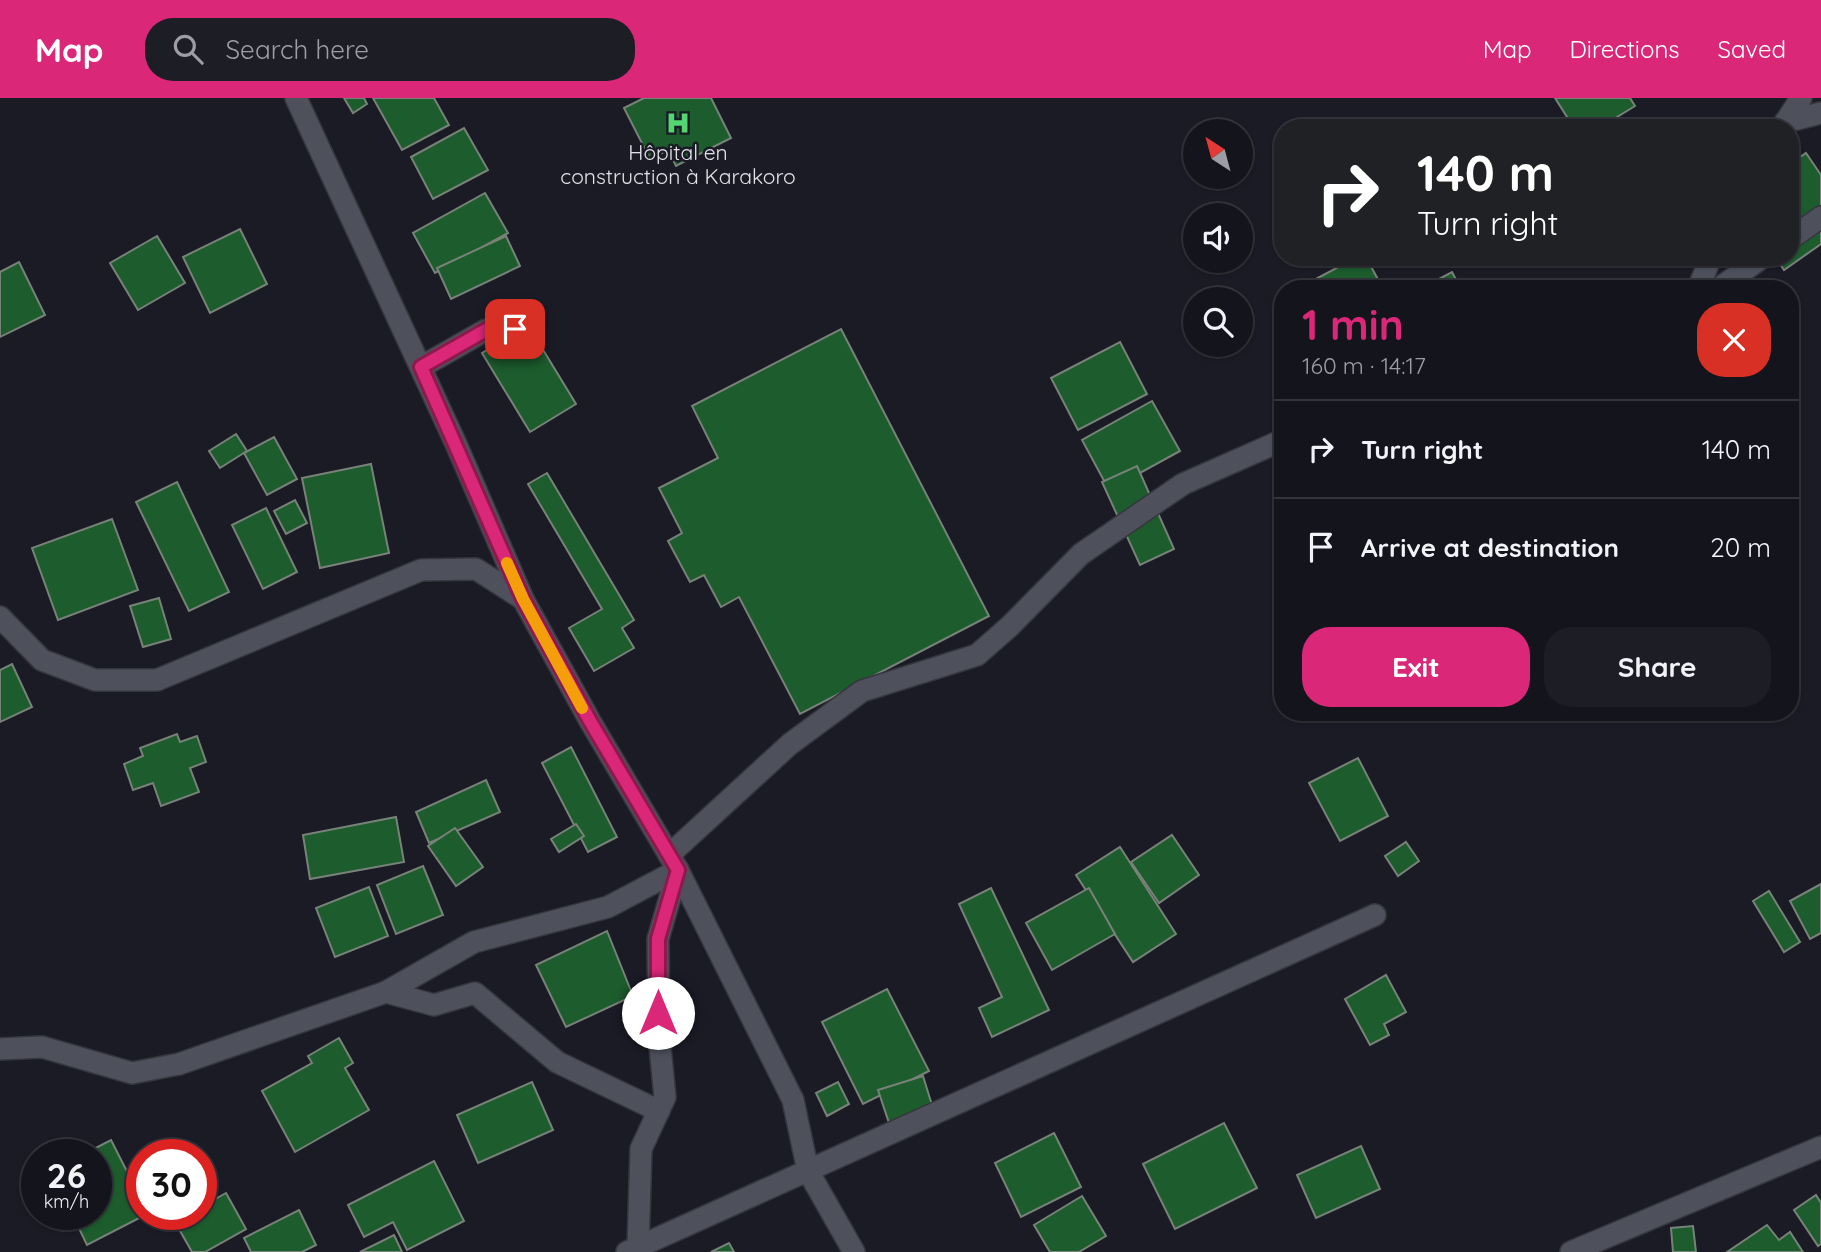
<!DOCTYPE html>
<meta charset="utf-8">
<style>
:root{--surface:#14141c;--page:#1d1d25;--text:#f1f3f6;--muted:#9d9ea3;--line:#33333b;--accent:#db2777}
body{margin:0;font-family:Quicksand,sans-serif;background:var(--page);color:var(--text);height:100vh;display:flex;flex-direction:column;font-size:26px;white-space:nowrap}
*{box-sizing:border-box;margin:0}
p{font-size:23px;color:var(--muted)}
.icon{flex:none;width:38px;height:38px;fill:none;stroke:currentColor;stroke-width:2;stroke-linecap:round;stroke-linejoin:round}
.map{position:relative;flex:1;overflow:hidden}
.details{position:absolute;left:1274px;top:182px;width:525px;height:441px;display:flex;flex-direction:column;background:var(--surface);border-radius:28px;box-shadow:0 2px 5px #0004,0 0 0 2px var(--line)}
.details>*{flex:none}
.banner{position:absolute;left:1274px;top:21px;width:525px;height:147px;border-radius:28px;box-shadow:0 2px 5px #0004,0 0 0 2px var(--line);background:#202124;color:#fff;overflow:hidden}
.needle{width:46px;rotate:324deg}
.buttons{position:absolute;left:1183px;top:21px;display:grid;gap:14px}
.buttons a{display:grid;place-items:center;width:70px;height:70px;border-radius:50%;background:var(--surface);box-shadow:0 2px 5px #0004,0 0 0 2px var(--line);font-size:35px}
.speed{position:absolute;left:21px;top:1041px;display:flex;gap:14px;font-size:35px;font-weight:700;text-align:center}
.speed>*{display:grid;place-content:center;width:91px;height:91px;border-radius:50%;background:var(--surface);box-shadow:0 2px 5px #0004,0 0 0 2px var(--line);line-height:1}
.speed small{font-size:18px;font-weight:400}
.speed .limit{border:10px solid #d22;background:#fff;color:#111}
.pin{position:absolute;display:grid;place-items:center;width:60px;height:60px;color:#fff;margin:-30px;border-radius:14px;box-shadow:0 4px 10px #0006}
.me{position:absolute;width:77px;margin:-38px;rotate:0deg;stroke-linejoin:round;filter:drop-shadow(0 0 5px #0008)}
.turn{display:flex;align-items:center;gap:24px;height:147px;padding:0 28px;font-size:32px}
.turn .icon{width:91px;height:91px;stroke-width:2.5}
.turn b{display:block;font-size:49px;line-height:60px}
.round{display:grid;place-items:center;flex:none;width:74px;height:74px;border-radius:28px;background:var(--page)}
.overview{display:flex;align-items:center;justify-content:space-between;height:119px;padding:0 28px}
h1{font-size:42px;font-weight:700;line-height:52px;color:var(--accent)}
.cta{display:flex;gap:14px;margin-top:auto;padding:14px 28px}
.cta a{flex:1;height:80px;border-radius:28px;background:var(--accent);color:#fff;font-size:28px;font-weight:700;line-height:80px;text-align:center}
.cta a+a{background:var(--page);color:var(--text)}
ul{padding:0;list-style:none}
li{display:flex;align-items:center;gap:21px;height:98px;padding:0 28px;border-top:2px solid var(--line)}
li div{flex:1}
li b{display:block;font-size:26px}
li em{font-style:normal}
header{display:flex;align-items:center;gap:42px;box-sizing:border-box;height:98px;padding:0 35px;background:var(--accent);color:#fff}
header strong{font-size:33px}
nav{display:flex;gap:38px;margin-inline-start:auto;font-size:24px}
.search{width:490px;height:63px;background:var(--page);display:flex;align-items:center;gap:18px;box-sizing:border-box;padding:0 24px;border-radius:28px;color:var(--muted);font-size:26px}
.map>svg:first-child{display:block}
</style>
<header>
<strong>Map</strong>
<div class="search"><svg class="icon" aria-label="search" viewBox="0 0 24 24"><circle cx="10" cy="10" r="6"/><path d="M15 15l6 6"/></svg>Search here</div>
<nav><a>Map</a><a>Directions</a><a>Saved</a></nav>
</header>
<div class="map">
<svg width="1821" height="1154" viewBox="0 0 1821 1154">
<rect width="100%" height="100%" fill="#1a1b25"/>
<g fill="#1c5c2d" stroke="#788279" stroke-width="2">
<polygon points="344,0 364,0 367,6 353,15"/>
<polygon points="373,0 434,0 449,27 402,52"/>
<polygon points="644,0 711,0 731,40 676,68 668,52 650,61 624,10"/>
<polygon points="1555,0 1630,0 1635,8 1599,30 1574,30"/>
<polygon points="464,30 488,72 433,101 411,59"/>
<polygon points="1806,55 1821,77 1821,146 1784,172 1775,159 1790,159 1790,66"/>
<polygon points="485,95 508,135 435,175 413,135"/>
<polygon points="240,131 267,186 210,215 183,159"/>
<polygon points="157,138 185,185 138,212 110,165"/>
<polygon points="506,138 520,168 451,201 437,170"/>
<polygon points="1357,159 1366,159 1383,191 1318,191 1314,182"/>
<polygon points="19,164 45,217 0,239 0,174"/>
<polygon points="1452,174 1461,191 1420,191"/>
<polygon points="528,227 576,306 530,334 482,255"/>
<polygon points="841,231 989,518 800,616 739,499 721,509 704,477 690,484 668,443 682,435 659,390 718,360 692,308"/>
<polygon points="1120,244 1147,296 1078,332 1051,280"/>
<polygon points="1152,303 1180,353 1109,392 1082,342"/>
<polygon points="236,336 247,353 220,370 209,353"/>
<polygon points="274,339 297,381 267,397 244,355"/>
<polygon points="371,366 389,455 320,470 302,380"/>
<polygon points="1137,368 1174,451 1140,467 1102,384"/>
<polygon points="547,375 634,522 622,530 634,550 594,573 569,530 602,511 528,386"/>
<polygon points="177,384 229,494 189,513 136,404"/>
<polygon points="295,402 307,425 286,436 274,413"/>
<polygon points="266,410 297,474 263,491 232,427"/>
<polygon points="112,421 138,492 58,522 32,450"/>
<polygon points="159,500 171,541 143,549 130,508"/>
<polygon points="12,566 32,609 0,624 0,572"/>
<polygon points="177,636 180,644 197,638 206,664 190,670 199,694 161,708 153,685 133,692 124,666 143,658 140,650"/>
<polygon points="571,649 617,739 588,754 542,665"/>
<polygon points="1358,660 1388,718 1340,743 1309,685"/>
<polygon points="486,682 500,714 429,745 416,714"/>
<polygon points="396,719 404,764 310,781 303,737"/>
<polygon points="576,726 584,738 559,754 551,741"/>
<polygon points="455,730 483,769 456,788 428,748"/>
<polygon points="1172,737 1199,777 1159,805 1131,764"/>
<polygon points="1406,744 1419,763 1398,778 1385,758"/>
<polygon points="1120,749 1176,836 1133,864 1076,777"/>
<polygon points="423,768 443,817 396,836 377,787"/>
<polygon points="1821,786 1821,835 1810,841 1790,803"/>
<polygon points="369,789 388,838 335,859 316,810"/>
<polygon points="991,790 1049,912 992,939 979,910 1002,899 959,806"/>
<polygon points="1089,790 1115,836 1052,872 1026,825"/>
<polygon points="1769,793 1800,844 1784,854 1753,803"/>
<polygon points="607,833 633,898 566,929 536,867"/>
<polygon points="1386,877 1406,914 1384,926 1389,937 1370,947 1345,901"/>
<polygon points="887,891 929,973 863,1006 822,924"/>
<polygon points="339,940 353,965 345,970 369,1012 295,1054 262,993 312,965 308,958"/>
<polygon points="923,978 936,1020 892,1034 878,992"/>
<polygon points="532,984 553,1032 478,1065 457,1017"/>
<polygon points="838,984 849,1006 827,1018 816,995"/>
<polygon points="1224,1025 1257,1090 1175,1131 1143,1066"/>
<polygon points="1054,1035 1081,1089 1021,1119 995,1065"/>
<polygon points="111,1042 142,1103 142,1116 147,1116 87,1147 72,1116 96,1116 96,1057 82,1057"/>
<polygon points="1361,1048 1380,1091 1316,1120 1297,1077"/>
<polygon points="434,1063 464,1123 407,1152 393,1124 364,1139 348,1107"/>
<polygon points="226,1095 246,1131 205,1154 192,1154 175,1124 188,1116 201,1116 201,1109"/>
<polygon points="1816,1097 1821,1105 1821,1146 1818,1148 1794,1112"/>
<polygon points="1082,1098 1106,1138 1079,1154 1050,1154 1034,1127"/>
<polygon points="299,1112 316,1147 302,1154 251,1154 244,1140"/>
<polygon points="1767,1127 1779,1142 1790,1134 1803,1154 1727,1154"/>
<polygon points="1693,1128 1696,1154 1673,1154 1671,1130"/>
<polygon points="394,1137 402,1154 360,1154"/>
<polygon points="729,1145 734,1154 711,1154"/>
</g>
<g fill="none" stroke-linecap="round" stroke-linejoin="round">
<g stroke="#35363e" stroke-width="24">
<g id="minor">
<polyline points="296,0 456,346 523,501 590,623 678,772 793,1002 808,1073 854,1154"/>
<polyline points="1785,24 1821,15"/>
<polyline points="1783,28 1801,0"/>
<polyline points="1790,141 1821,119"/>
<polyline points="1700,191 1700,186 1711,159"/>
<polyline points="1718,191 1763,159"/>
<polyline points="421,269 486,232 515,231"/>
<polyline points="0,519 42,562 95,582 157,582 421,472 476,471 523,501"/>
<polyline points="669,757 790,646 862,593 977,557 1010,528 1081,456 1183,386 1283,342"/>
<polyline points="386,894 434,907 475,895 557,964 659,1013"/>
<polyline points="0,951 42,949 132,975 179,966 386,894 474,844 608,809 678,772"/>
<polyline points="638,1149 641,1051 665,999 659,939 658,841 678,772"/>
<polyline points="627,1154 1375,817"/>
<polyline points="1571,1154 1821,1049"/>
</g>
</g>
<use href="#minor" stroke="#4e505b" stroke-width="21"/>
</g>
<g fill="none" stroke-linecap="round" stroke-linejoin="round">
<g stroke="#8e194d" stroke-width="18">
<polyline id="route" points="515,231 486,232 421,269 523,501 590,623 678,772 658,841 658,915"/>
</g>
<use href="#route" stroke="#db2777" stroke-width="12"/>
<polyline stroke="#f59e0b" stroke-width="12" points="507,465 523,501 582,610"/>
</g>
<defs>
<g id="hospital-bare" transform="scale(1.89)"><path d="M-5-5h3v3.5h4V-5h3V5h-3V1.5h-4V5h-3Z" fill="#53d672" stroke="#1a1b25" stroke-width="2.5" paint-order="stroke"/></g>
</defs>
<g fill-rule="evenodd">
<use href="#hospital-bare" x="678" y="25"/>
</g>
<g text-anchor="middle" dominant-baseline="central" stroke-width="5" stroke-linejoin="round" paint-order="stroke">
<g font-size="21" fill="#e1e2e9" stroke="#1a1b25">
<text x="678" y="54">Hôpital en<tspan x="678" dy="24">construction à Karakoro</tspan></text>
</g>
</g>
</svg>
<div class="buttons">
<a><svg class="needle" viewBox="-14 -14 28 28"><path d="M0-13l5 13h-10z" fill="#e53935"/><path d="M0 13l5-13h-10z" fill="#9d9ea3"/></svg></a>
<a><svg class="icon" aria-label="sound" viewBox="0 0 24 24"><path d="M4 9h4l5-4v14l-5-4H4zM17 9q2 3 0 6"/></svg></a>
<a><svg class="icon" aria-label="search" viewBox="0 0 24 24"><circle cx="10" cy="10" r="6"/><path d="M15 15l6 6"/></svg></a>
</div>
<div class="speed"><div>26<small>km/h</small></div><div class="limit">30</div></div>
<div class="pin" style="left:515px;top:231px;background:#d93025"><svg class="icon" aria-label="arrive" viewBox="0 0 24 24"><path d="M6 21V4h12l-3 4 3 4H6"/></svg></div>
<svg class="me" style="left:658px;top:915px" viewBox="-20 -20 40 40"><circle r="19" fill="#fff"/><path d="M0-13L10 11 0 6-10 11z" fill="#db2777"/></svg>
<div class="banner">
<div class="turn"><svg class="icon" aria-label="right" viewBox="0 0 24 24"><path d="M7 20v-9h11M14 6l5 5-5 5"/></svg><div><b>140 m</b>Turn right</div></div>
</div>
<section class="details">
<div class="overview"><div><h1>1 min</h1><p>160 m · 14:17</p></div><a class="round" style="background:#d93025;color:#fff"><svg class="icon" aria-label="close" viewBox="0 0 24 24"><path d="M6 6l12 12M18 6L6 18"/></svg></a></div>
<ul>
<li><svg class="icon" aria-label="right" viewBox="0 0 24 24"><path d="M7 20v-9h11M14 6l5 5-5 5"/></svg><div><b>Turn right</b></div><em>140 m</em></li>
<li><svg class="icon" aria-label="arrive" viewBox="0 0 24 24"><path d="M6 21V4h12l-3 4 3 4H6"/></svg><div><b>Arrive at destination</b></div><em>20 m</em></li>
</ul>
<div class="cta"><a>Exit</a><a>Share</a></div>
</section>
</div>
